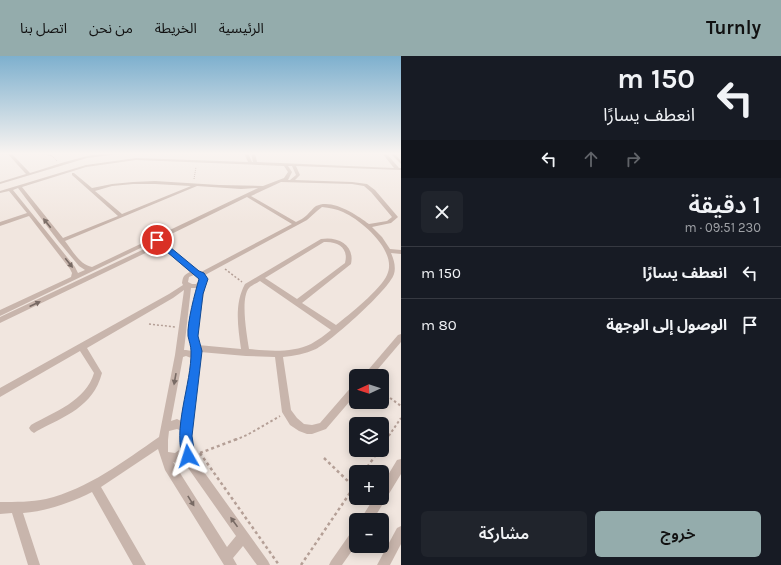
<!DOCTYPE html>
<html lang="ar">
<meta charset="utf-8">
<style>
:root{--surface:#171b24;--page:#20242c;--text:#f1f3f6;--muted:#9ea1a6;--line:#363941;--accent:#94acac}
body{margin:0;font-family:Karla,"Noto Sans Arabic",sans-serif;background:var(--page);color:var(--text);direction:rtl;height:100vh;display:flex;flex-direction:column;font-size:15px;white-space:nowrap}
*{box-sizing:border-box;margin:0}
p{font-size:13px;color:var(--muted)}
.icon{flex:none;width:22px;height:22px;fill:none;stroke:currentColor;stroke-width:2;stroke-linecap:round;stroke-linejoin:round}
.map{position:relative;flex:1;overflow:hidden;direction:ltr}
.side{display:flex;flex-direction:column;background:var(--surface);width:380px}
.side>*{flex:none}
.hud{background:#171b24;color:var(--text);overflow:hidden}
.needle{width:26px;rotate:267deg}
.buttons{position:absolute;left:349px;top:313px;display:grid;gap:8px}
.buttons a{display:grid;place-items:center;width:40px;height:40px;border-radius:6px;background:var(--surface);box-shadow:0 2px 10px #0003;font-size:20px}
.pin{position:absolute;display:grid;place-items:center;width:34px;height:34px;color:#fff;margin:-17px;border:2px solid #fff;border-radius:50%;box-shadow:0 1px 4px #0007}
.me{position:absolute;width:44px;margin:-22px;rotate:354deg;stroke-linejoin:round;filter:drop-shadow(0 0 3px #0008)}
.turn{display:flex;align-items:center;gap:14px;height:84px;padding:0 20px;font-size:18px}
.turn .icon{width:52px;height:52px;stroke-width:2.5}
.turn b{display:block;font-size:28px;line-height:34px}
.lanes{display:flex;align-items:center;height:38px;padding:0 20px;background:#0003;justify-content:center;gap:20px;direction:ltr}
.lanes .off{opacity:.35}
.round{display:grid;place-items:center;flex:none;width:42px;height:42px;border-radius:6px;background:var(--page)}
.overview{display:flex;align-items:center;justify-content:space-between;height:68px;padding:0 20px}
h1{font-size:24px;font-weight:600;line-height:30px}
.cta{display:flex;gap:8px;margin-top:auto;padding:8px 20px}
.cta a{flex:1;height:46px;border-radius:6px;background:var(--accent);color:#111;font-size:16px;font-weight:600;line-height:46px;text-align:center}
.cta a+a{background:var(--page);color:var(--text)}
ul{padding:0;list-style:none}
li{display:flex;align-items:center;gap:12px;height:52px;padding:0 20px;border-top:1px solid var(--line)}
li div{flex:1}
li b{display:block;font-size:15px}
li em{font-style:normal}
header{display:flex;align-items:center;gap:24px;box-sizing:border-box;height:56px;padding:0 20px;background:var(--accent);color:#111}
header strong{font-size:19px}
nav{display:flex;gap:22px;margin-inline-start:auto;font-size:14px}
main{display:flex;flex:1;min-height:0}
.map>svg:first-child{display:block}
</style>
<header>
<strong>Turnly</strong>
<nav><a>الرئيسية</a><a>الخريطة</a><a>من نحن</a><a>اتصل بنا</a></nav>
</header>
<main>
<section class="side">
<div class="hud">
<div class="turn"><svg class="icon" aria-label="left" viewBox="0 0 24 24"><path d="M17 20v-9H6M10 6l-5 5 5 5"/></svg><div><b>150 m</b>انعطف يسارًا</div></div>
<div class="lanes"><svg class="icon" aria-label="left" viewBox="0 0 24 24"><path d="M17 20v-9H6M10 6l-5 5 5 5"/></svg><svg class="icon off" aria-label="ahead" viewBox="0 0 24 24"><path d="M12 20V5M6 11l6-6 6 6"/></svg><svg class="icon off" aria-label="right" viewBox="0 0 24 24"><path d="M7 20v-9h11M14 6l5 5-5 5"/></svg></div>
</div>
<div class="overview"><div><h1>1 دقيقة</h1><p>230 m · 09:51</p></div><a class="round"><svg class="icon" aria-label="close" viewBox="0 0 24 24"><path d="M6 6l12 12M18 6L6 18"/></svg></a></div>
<ul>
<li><svg class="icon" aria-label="left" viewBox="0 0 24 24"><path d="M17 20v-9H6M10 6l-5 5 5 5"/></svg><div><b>انعطف يسارًا</b></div><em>150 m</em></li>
<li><svg class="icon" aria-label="arrive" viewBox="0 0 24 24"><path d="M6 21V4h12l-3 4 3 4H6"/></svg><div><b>الوصول إلى الوجهة</b></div><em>80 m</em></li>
</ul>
<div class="cta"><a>خروج</a><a>مشاركة</a></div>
</section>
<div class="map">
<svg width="401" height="509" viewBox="0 0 401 509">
<rect width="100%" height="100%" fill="#f1e6df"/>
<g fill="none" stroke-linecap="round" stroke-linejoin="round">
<g stroke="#b49f96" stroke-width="1" stroke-dasharray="1 1" stroke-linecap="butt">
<polyline points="42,97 52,100"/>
<polyline points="49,97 57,105"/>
<polyline points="194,123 196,111"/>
</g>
<g stroke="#b49f96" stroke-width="1.5" stroke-dasharray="2 2" stroke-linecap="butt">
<polyline points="225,213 242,226"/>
<polyline points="149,268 175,271"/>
</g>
<g stroke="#b49f96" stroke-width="2" stroke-dasharray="2.5 2.5" stroke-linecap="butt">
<polyline points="382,336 401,350"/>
<polyline points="235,384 247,379 280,360"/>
<polyline points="386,384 401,362"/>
</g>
<g stroke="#b49f96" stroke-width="2.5" stroke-dasharray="3 3" stroke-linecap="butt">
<polyline points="382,390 387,383"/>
<polyline points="200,397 279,509"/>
<polyline points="200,397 237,383"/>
<polyline points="324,402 354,431"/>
<polyline points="364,416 379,394"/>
<polyline points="301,509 356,428"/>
</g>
<g fill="#c8b5ac" fill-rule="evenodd">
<path d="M 7,97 L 11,97 L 30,117 C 61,108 94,94 127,97 L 87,102 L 0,128 L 0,126 L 26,118 Z"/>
<path d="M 244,97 L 248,97 L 252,106 L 253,106 L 251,97 L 255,97 L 257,106 L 394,112 L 382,97 L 386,97 L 399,112 L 401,112 L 401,114 L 296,110 L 300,119 L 295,124 L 352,126 L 367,128 L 375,134 L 398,161 L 391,167 L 372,171 L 382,181 L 390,193 L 401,194 L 401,198 L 391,197 C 394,204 396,211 394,218 C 389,234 331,285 316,293 C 305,298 294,300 283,301 L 291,354 L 297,362 L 304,368 L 312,369 L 320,367 L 353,329 L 356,328 L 356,338 L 326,373 L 312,378 L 307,378 L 299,375 L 290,369 L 282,356 L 275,301 L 246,300 L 200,296 L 200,300 L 191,380 L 192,395 L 194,402 L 268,505 L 270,509 L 257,509 L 243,490 L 233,502 L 237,509 L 224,509 L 165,414 L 158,393 L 101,431 L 146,509 L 133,509 L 92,436 C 70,447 47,455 23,457 L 40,509 L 28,509 L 12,457 L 0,458 L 0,446 C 16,446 31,446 46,443 C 88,433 124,405 159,381 L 175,299 L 184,234 L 173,242 L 87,292 L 102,317 C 93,351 65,360 37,375 L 34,377 L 31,375 L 29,372 L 31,369 C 54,356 86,345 94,317 L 80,295 L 0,341 L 0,332 L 169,238 L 183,229 L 182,227 C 183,220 184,219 190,216 L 160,190 L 0,267 L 0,261 L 157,187 L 155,185 L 0,260 L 0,254 L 71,221 L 72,217 L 70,213 L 29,160 L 0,170 L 0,166 L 27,157 L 9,135 L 0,137 L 0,135 L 86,109 L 136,102 L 248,106 ZM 136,104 L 284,110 L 288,116 L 284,122 L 263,130 L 219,129 L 155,125 L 133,126 L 112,128 L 92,132 L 74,117 L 72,117 L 72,119 L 118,160 L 63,182 L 22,131 L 86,111 ZM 288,110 L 292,110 L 296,119 L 290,124 L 288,124 L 292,116 ZM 281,126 L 352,128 L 364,130 L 371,136 L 392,161 L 387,165 L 369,168 C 357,159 332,142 316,150 C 313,152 310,156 307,159 C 304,162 300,164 296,166 L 251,140 ZM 133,128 L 155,128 L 191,130 L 122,158 L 95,135 L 112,130 ZM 197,130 L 241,133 L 258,132 L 92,211 C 80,209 72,194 65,185 ZM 18,132 L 59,186 L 79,210 L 85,214 L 78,217 L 75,211 L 13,134 ZM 247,141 L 292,168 L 201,216 L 198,216 L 159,184 ZM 322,151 C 330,152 336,153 343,156 C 363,165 398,196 387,219 C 381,233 349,259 336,269 L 302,247 L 351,208 C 355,189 338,180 321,183 L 245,228 C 234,248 238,271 241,293 L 198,289 L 197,280 L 206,225 L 205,219 L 307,164 L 317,155 ZM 324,186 C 338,185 349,192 345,207 L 297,243 L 265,222 ZM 194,219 L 200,222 L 200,224 L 196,228 L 192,228 L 188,226 L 189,221 ZM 260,225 L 331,274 C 325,279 318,284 311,288 C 292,297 268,295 249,293 C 247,280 240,242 249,232 C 252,229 257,227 260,225 ZM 191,232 L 198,232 L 189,280 L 192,295 L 186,294 L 184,294 ZM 186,300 L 191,302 L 183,366 L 177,363 L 171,365 L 183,301 ZM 177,373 L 182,375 L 182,392 L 175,397 L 168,396 L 168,384 L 169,375 ZM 184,403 L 186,409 L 236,480 L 227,491 L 173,406 L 176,407 Z"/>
<polygon points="315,97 353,97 351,98 317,98"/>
<polygon points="390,97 394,97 401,105 401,108"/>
<polygon points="401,278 401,286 372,320 363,320 398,279"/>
<polygon points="401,403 401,418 373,464 360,464 374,442 382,442 382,429 397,404"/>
<polygon points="401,470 401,488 390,509 377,509 397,472"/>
<polygon points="356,473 356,489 342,509 329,509 331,505 352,475"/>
</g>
</g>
<defs><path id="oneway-solid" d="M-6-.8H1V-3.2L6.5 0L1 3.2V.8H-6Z"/></defs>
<g fill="#786a64">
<use href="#oneway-solid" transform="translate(47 167) rotate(-128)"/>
<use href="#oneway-solid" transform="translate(69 207) rotate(51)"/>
<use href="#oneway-solid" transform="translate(35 248) rotate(-25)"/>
<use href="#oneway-solid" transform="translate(175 323) rotate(100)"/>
<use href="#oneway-solid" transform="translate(191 445) rotate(58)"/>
<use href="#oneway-solid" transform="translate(234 466) rotate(-126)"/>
</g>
<linearGradient id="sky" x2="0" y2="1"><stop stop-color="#7eb0ce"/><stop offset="0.58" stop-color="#f9f4f1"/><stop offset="1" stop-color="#f9f4f1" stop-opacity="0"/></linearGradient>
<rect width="401" height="168" fill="url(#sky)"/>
<path fill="#1a73e8" stroke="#114b97" d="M 154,182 L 159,182 L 199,215 L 204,217 L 208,223 L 203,238 L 198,280 L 202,295 L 192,380 L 195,400 L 193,405 L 188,407 L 184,405 C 171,375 192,327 191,295 C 191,290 189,285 188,280 C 187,266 195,237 199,223 L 154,185 Z"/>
</svg>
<div class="buttons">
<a><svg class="needle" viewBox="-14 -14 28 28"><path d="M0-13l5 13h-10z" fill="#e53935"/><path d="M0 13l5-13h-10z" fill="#9ea1a6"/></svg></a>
<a><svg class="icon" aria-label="layers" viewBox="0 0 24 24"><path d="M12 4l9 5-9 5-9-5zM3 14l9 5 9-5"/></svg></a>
<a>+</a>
<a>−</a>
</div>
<div class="pin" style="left:157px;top:184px;background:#d93025"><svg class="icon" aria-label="arrive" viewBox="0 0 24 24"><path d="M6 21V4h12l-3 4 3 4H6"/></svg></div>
<svg class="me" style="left:188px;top:400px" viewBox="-20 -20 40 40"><path d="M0-17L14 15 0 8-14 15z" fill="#1a73e8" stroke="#fff" stroke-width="4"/></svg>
</div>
</main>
